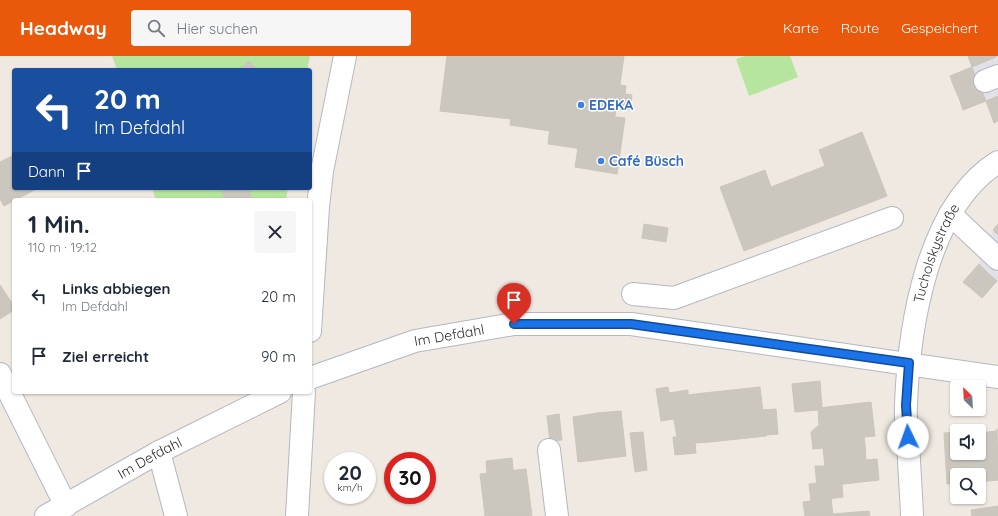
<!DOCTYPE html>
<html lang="de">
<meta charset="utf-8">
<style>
:root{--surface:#fff;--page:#f6f6f7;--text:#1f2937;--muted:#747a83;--accent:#ea580c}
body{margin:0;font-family:Quicksand,sans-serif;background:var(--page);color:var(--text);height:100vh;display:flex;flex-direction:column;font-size:15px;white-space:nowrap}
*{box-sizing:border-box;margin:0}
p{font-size:13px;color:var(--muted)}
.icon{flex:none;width:22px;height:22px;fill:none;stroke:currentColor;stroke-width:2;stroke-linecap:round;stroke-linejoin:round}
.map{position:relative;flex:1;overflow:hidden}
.details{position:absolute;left:12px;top:142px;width:300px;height:196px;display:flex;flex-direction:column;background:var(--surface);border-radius:4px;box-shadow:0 1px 3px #0004}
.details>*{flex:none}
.banner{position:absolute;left:12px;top:12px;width:300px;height:122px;border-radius:4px;box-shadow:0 1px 3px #0004;background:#1a4fa0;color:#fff;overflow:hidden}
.needle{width:26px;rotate:336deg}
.buttons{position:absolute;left:950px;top:324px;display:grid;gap:8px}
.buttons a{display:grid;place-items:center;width:36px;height:36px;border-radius:4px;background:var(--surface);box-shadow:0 1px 3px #0004;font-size:20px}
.speed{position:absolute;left:324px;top:396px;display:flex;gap:8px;font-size:20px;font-weight:700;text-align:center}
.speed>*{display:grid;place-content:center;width:52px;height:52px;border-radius:50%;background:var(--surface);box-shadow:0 1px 3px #0004;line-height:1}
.speed small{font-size:10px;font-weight:400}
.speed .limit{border:6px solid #d22;background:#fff;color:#111}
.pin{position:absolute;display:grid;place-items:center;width:34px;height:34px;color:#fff;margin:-41px -17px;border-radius:50% 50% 50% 0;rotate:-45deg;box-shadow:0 0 4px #0007}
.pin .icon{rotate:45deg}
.me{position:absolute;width:44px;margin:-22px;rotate:357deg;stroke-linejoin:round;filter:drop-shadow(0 0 3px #0008)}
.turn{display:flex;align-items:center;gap:14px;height:84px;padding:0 16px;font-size:18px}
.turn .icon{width:52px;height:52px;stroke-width:2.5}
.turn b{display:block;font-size:28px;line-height:34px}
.then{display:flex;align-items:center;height:38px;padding:0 16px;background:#0003;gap:8px;font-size:15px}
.round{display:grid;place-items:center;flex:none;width:42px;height:42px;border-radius:4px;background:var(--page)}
.head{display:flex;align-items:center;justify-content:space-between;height:68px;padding:0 16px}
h1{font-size:24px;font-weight:800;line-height:30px}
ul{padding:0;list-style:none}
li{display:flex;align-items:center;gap:12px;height:60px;padding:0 16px}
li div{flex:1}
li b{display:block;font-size:15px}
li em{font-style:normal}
header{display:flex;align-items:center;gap:24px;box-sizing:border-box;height:56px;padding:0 20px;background:var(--accent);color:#fff}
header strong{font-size:19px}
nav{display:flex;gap:22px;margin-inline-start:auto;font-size:14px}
.search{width:280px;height:36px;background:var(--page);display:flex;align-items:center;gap:10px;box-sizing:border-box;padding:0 14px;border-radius:4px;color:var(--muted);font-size:15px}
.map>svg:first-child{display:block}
</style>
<header>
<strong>Headway</strong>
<div class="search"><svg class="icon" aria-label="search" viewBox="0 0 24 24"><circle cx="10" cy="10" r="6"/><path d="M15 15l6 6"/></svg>Hier suchen</div>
<nav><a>Karte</a><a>Route</a><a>Gespeichert</a></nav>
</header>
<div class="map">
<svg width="998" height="460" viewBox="0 0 998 460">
<rect width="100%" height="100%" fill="#efe9e1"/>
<g fill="#e3e1e8">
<polygon points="968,0 998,0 998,65 994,67 986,45 963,54 950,20 972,11"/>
<polygon points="998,168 998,224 982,242 963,226 979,208 993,174"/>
</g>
<g fill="#b6e59e">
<polygon points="112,0 310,0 307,14 117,14"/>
<polygon points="745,0 790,0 798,21 749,40 736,3"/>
<polygon points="152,132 288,132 286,144 156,144"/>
</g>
<g fill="#cbc7bf" stroke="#cbc5ba">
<polygon points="447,0 519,0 511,63 440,55"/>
<polygon points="519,0 564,0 557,53 552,53 550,75 510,69"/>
<polygon points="564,0 624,0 620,29 626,30 625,38 632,39 630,54 616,52 615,60 608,60 603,96 548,88 552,53 557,53"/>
<polygon points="968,0 982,0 984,6 972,11"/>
<polygon points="982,0 996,0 996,1 984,6"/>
<polygon points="249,5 257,14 238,14"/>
<polygon points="972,11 976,22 954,31 950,20"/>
<polygon points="976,22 981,33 959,42 954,31"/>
<polygon points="981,33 986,45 963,54 959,42"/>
<polygon points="998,40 998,65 994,67 986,45"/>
<polygon points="608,60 625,62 617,118 575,111 578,92 603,96"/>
<polygon points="862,76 887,140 744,195 720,131 765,114 771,131 825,110 819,94"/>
<polygon points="14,99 14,132 38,132 4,150 0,143 0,106"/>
<polygon points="235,132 248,132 252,144 225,144 222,136"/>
<polygon points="644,168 668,172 666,186 642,182"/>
<polygon points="998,168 998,179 993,174"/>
<polygon points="979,208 988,217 973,234 963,226"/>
<polygon points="988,217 997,225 982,242 973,234"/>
<polygon points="0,229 14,250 14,254 0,263"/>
<polygon points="820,325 822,351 818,352 818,354 795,356 792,328"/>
<polygon points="668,331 673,363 661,365 656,333"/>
<polygon points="760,331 766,380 738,383 732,334"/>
<polygon points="688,334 688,339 704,337 710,386 695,387 696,397 675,399 673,381 677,381 669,337"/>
<polygon points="732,334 738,383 710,386 704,337"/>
<polygon points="871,346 875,380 864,381 865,388 813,393 811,376 819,369 818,352"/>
<polygon points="776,353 778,378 766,379 763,354"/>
<polygon points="621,355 626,400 602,403 597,357"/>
<polygon points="597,357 602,403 578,406 573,361"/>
<polygon points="559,358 562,384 550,385 547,360"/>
<polygon points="997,373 998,417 957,419 957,427 947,428 944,377 957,376 957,397 979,397 979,377 997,375"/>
<polygon points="643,376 647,414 635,416 630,377"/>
<polygon points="865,388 866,404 877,403 879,424 817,431 815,410 825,410 823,392"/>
<polygon points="512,402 513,414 487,417 486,405"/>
<polygon points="526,413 529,436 483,442 480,418"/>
<polygon points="998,417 998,424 979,426 979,419 969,419"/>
<polygon points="817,427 817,431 842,429 843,441 811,445 809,428"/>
<polygon points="529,436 532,460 485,460 483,442"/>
<polygon points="831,442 833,460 805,460 803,446"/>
<polygon points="998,450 998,460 972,460 971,454"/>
<polygon points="869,455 870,460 833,460 832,458"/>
</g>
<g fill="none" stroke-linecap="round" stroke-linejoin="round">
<g stroke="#b4b7c1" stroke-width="24">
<g id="minor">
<polyline points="985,25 998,20"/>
<polyline points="950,158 998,203"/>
<polyline points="633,238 674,242 892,162"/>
<polyline points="310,275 318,151 322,115 345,0"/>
<polyline points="0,318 66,450"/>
<path id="s1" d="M 310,322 L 415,285 L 514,268 L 631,268 L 998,321"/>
<polyline points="549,394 557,460"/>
<polyline points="159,396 176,460"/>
<path id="s2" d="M 46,460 L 159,396 L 280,336"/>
<polyline points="297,460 304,336"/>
<path id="s3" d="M 912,460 C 911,435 909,409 908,384 C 907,372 905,360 906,348 C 909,271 927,150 998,106"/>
</g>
</g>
<use href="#minor" stroke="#fff" stroke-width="22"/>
</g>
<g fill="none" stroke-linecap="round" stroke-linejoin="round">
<g stroke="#114b97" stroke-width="10">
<polyline id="route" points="514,268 631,268 909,307 906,349 908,381"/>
</g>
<use href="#route" stroke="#1a73e8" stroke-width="7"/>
</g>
<g fill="#3f7fe0" stroke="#fff" stroke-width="1.5">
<circle cx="581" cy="49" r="4"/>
<circle cx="601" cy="105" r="4"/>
</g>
<g text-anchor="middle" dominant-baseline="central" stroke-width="3" stroke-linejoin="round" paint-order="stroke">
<g font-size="14" font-weight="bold" fill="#366cbe" stroke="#fff" text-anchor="start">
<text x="589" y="49">EDEKA</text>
<text x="609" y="105">Café Büsch</text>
</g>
<g font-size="14" fill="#2e2e2e" stroke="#fff">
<text stroke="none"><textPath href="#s3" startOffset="267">Tucholskystraße</textPath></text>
<text stroke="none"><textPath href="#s1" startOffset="146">Im Defdahl</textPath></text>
<text stroke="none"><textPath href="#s2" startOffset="119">Im Defdahl</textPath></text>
</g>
</g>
</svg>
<div class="buttons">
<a><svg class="needle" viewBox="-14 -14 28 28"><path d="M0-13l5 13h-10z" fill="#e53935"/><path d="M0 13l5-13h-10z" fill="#747a83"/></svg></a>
<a><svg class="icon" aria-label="sound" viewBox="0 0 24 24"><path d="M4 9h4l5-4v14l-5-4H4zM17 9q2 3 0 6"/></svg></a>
<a><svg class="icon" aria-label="search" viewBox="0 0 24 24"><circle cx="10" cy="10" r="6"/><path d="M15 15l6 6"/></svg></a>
</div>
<div class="speed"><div>20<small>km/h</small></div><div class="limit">30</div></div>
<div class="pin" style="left:514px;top:268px;background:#d93025"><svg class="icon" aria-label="arrive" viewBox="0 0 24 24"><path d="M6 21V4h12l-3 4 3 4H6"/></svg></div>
<svg class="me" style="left:908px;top:381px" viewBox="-20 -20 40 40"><circle r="19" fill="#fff"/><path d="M0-13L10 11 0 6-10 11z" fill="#1a73e8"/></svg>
<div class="banner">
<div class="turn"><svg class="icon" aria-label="left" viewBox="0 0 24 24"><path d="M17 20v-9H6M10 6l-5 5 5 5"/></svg><div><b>20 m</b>Im Defdahl</div></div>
<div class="then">Dann<svg class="icon" aria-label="arrive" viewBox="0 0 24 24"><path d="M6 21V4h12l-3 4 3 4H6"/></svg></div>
</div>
<section class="details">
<div class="head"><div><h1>1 Min.</h1><p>110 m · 19:12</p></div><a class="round"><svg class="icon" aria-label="close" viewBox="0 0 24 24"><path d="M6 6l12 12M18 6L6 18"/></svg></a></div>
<ul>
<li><svg class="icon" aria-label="left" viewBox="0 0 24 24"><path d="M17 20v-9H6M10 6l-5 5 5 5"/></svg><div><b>Links abbiegen</b><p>Im Defdahl</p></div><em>20 m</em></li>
<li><svg class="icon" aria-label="arrive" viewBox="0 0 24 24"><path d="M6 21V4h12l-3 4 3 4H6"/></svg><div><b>Ziel erreicht</b></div><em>90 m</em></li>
</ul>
</section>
</div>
